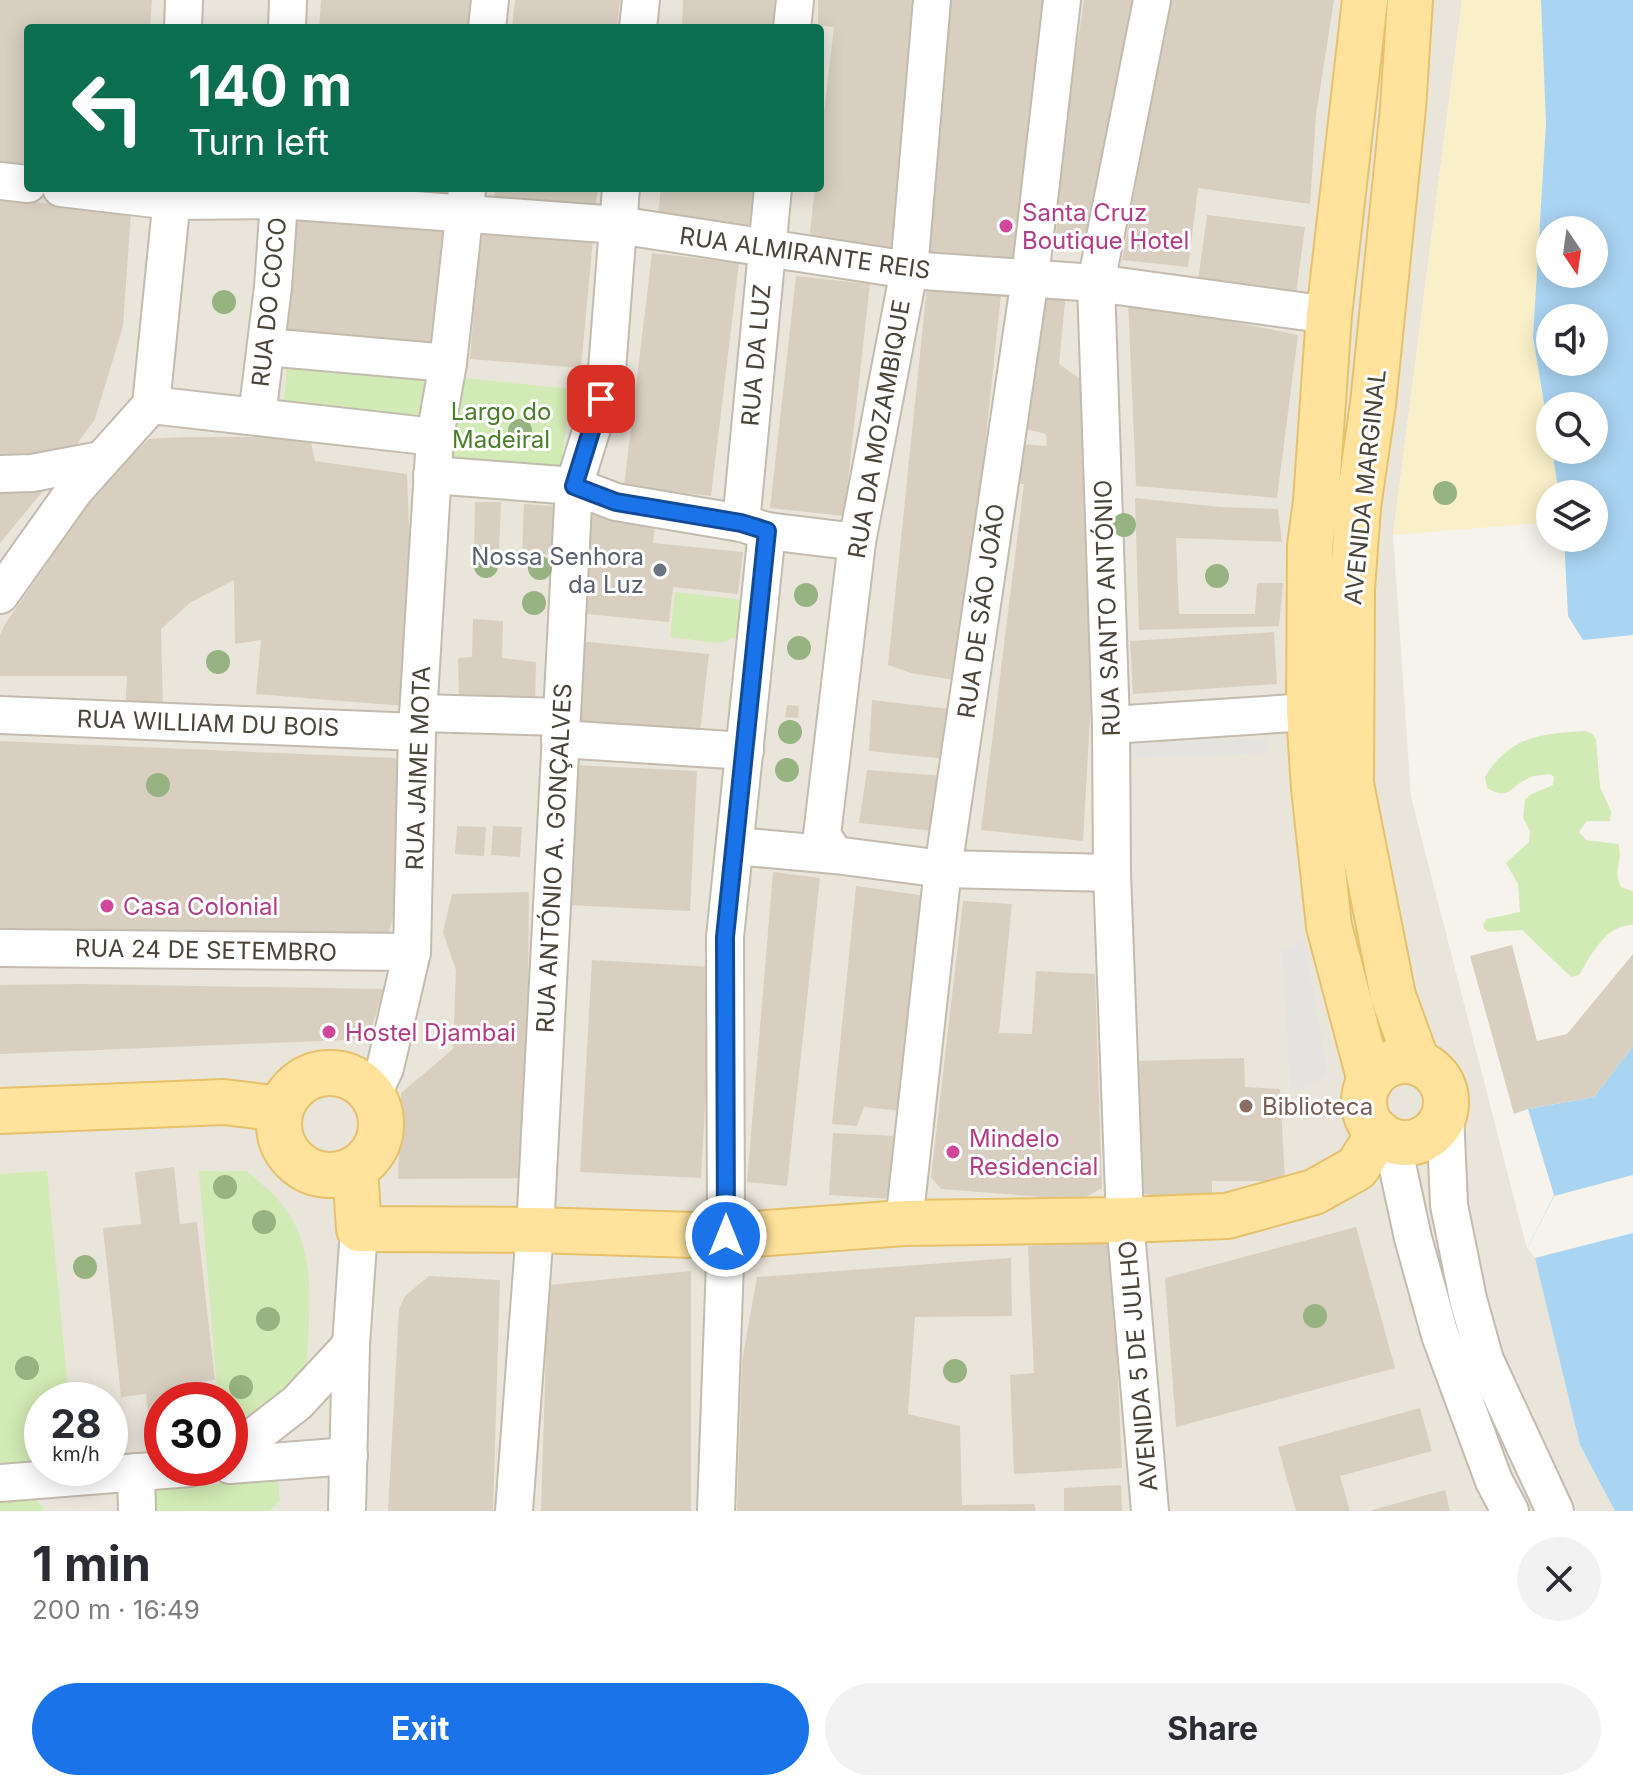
<!DOCTYPE html>
<meta charset="utf-8">
<style>
:root{--surface:#fff;--page:#f2f2f3;--text:#2b2b33;--muted:#7c7c81;--accent:#1a73e8}
body{margin:0;font-family:Inter,sans-serif;background:var(--page);color:var(--text);height:100vh;display:flex;flex-direction:column;font-size:30px;white-space:nowrap}
*{box-sizing:border-box;margin:0}
p{font-size:26px;color:var(--muted)}
.icon{flex:none;width:44px;height:44px;fill:none;stroke:currentColor;stroke-width:2;stroke-linecap:round;stroke-linejoin:round}
.map{position:relative;height:1511px;overflow:hidden}
.drawer{display:flex;flex-direction:column;background:var(--surface);flex:1}
.drawer>*{flex:none}
.banner{position:absolute;left:24px;top:24px;width:800px;height:168px;border-radius:8px;box-shadow:0 4px 20px #0003;background:#0b6e4f;color:#fff;overflow:hidden}
.needle{width:52px;rotate:167deg}
.buttons{position:absolute;left:1536px;top:216px;display:grid;gap:16px}
.buttons a{display:grid;place-items:center;width:72px;height:72px;border-radius:50%;background:var(--surface);box-shadow:0 4px 20px #0003;font-size:40px}
.speed{position:absolute;left:24px;top:1382px;display:flex;gap:16px;font-size:40px;font-weight:700;text-align:center}
.speed>*{display:grid;place-content:center;width:104px;height:104px;border-radius:50%;background:var(--surface);box-shadow:0 4px 20px #0003;line-height:1}
.speed small{font-size:20px;font-weight:400}
.speed .limit{border:12px solid #d22;background:#fff;color:#111}
.pin{position:absolute;display:grid;place-items:center;width:68px;height:68px;color:#fff;margin:-34px;border-radius:16px;box-shadow:0 4px 12px #0006}
.me{position:absolute;width:88px;margin:-44px;rotate:0deg;stroke-linejoin:round;filter:drop-shadow(0 0 6px #0008)}
.turn{display:flex;align-items:center;gap:28px;height:168px;padding:0 32px;font-size:36px}
.turn .icon{width:104px;height:104px;stroke-width:2.5}
.turn b{display:block;font-size:56px;line-height:68px}
.round{display:grid;place-items:center;flex:none;width:84px;height:84px;border-radius:42px;background:var(--page)}
.headline{display:flex;align-items:center;justify-content:space-between;height:136px;padding:0 32px}
h1{font-size:48px;font-weight:700;line-height:60px}
.cta{display:flex;gap:16px;margin-top:auto;padding:16px 32px}
.cta a{flex:1;height:92px;border-radius:48px;background:var(--accent);color:#fff;font-size:32px;font-weight:700;line-height:92px;text-align:center}
.cta a+a{background:var(--page);color:var(--text)}
.map>svg:first-child{display:block}
</style>
<div class="map">
<svg width="1633" height="1511" viewBox="0 0 1633 1511">
<rect width="100%" height="100%" fill="#f6f3ec"/>
<path fill="#eae5da" fill-rule="evenodd" d="M 0,0 L 1462,0 L 1393,535 L 1411,797 L 1527,1249 L 1535,1258 L 1580,1445 L 1615,1511 L 0,1511 ZM 28,28 L 820,28 L 820,188 L 28,188 ZM 42,1400 L 110,1400 L 110,1468 L 42,1468 ZM 162,1400 L 230,1400 L 230,1468 L 162,1468 Z"/>
<g fill="#d2eab5">
<polygon points="288,360 570,389 561,473 446,462 283,407"/>
<polygon points="675,592 751,601 747,633 720,643 670,637"/>
<path d="M 1585,731 L 1593,734 L 1596,740 L 1600,787 L 1611,811 L 1610,821 L 1587,821 L 1579,832 L 1586,840 L 1618,844 C 1624,860 1612,869 1621,887 L 1633,891 L 1633,925 C 1605,925 1592,954 1579,975 L 1571,977 L 1522,930 L 1489,932 L 1484,929 L 1483,924 L 1487,919 L 1520,912 L 1518,884 L 1506,863 L 1529,842 L 1530,831 L 1523,818 L 1525,799 L 1532,794 L 1553,785 L 1554,777 L 1550,774 C 1543,775 1535,775 1529,778 C 1510,785 1511,802 1487,788 L 1485,777 C 1510,736 1540,734 1585,731 Z"/>
<polygon points="47,1171 69,1400 42,1400 42,1461 0,1465 0,1174"/>
<path d="M 199,1171 L 247,1171 C 258,1181 270,1190 279,1201 C 321,1248 308,1317 306,1375 L 230,1441 L 230,1400 L 218,1400 Z"/>
<polygon points="162,1468 209,1468 213,1485 246,1475 277,1476 280,1501 269,1511 134,1511"/>
<polygon points="13,1482 45,1508 41,1511 0,1511 0,1483"/>
</g>
<polygon fill="#f9efc9" points="1462,0 1541,0 1546,123 1533,337 1559,494 1550,494 1550,522 1393,535"/>
<g fill="#e5e3e0">
<polygon points="1267,738 1268,753 1128,759 1127,744"/>
<polygon points="1304,941 1328,1076 1291,1094 1282,951"/>
</g>
<g fill="#a9d4f2" fill-rule="evenodd">
<path d="M 1541,0 L 1633,0 L 1633,635 L 1583,640 L 1568,616 L 1564,538 L 1594,538 L 1594,494 L 1559,494 L 1552,450 L 1594,450 L 1594,406 L 1550,406 L 1550,439 L 1533,337 L 1546,123 ZM 1550,230 L 1594,230 L 1594,274 L 1550,274 ZM 1550,318 L 1594,318 L 1594,362 L 1550,362 Z"/>
<polygon points="1633,1046 1633,1511 1615,1511 1580,1445 1535,1258 1527,1249 1554,1195 1528,1109 1594,1097"/>
</g>
<polygon fill="#f6f3ec" points="1633,1175 1633,1233 1535,1258 1527,1249 1554,1196"/>
<g fill="#d8cfc1">
<polygon points="0,0 152,0 150,28 28,28 28,164 0,162"/>
<polygon points="321,0 481,0 477,28 319,28"/>
<polygon points="515,0 620,0 617,28 512,28"/>
<polygon points="683,0 784,0 779,28 682,28"/>
<polygon points="818,0 916,0 893,253 809,241 815,188 820,188 820,147 834,27 818,25"/>
<polygon points="951,0 1045,0 1020,262 923,262"/>
<polygon points="1084,0 1139,0 1091,246 1056,233 1067,115"/>
<polygon points="1170,0 1334,0 1316,115 1310,204 1198,188 1188,267 1122,260"/>
<polygon points="360,188 458,188 457,203"/>
<polygon points="495,188 598,188 594,219 494,205"/>
<polygon points="661,188 756,188 750,228 657,223"/>
<polygon points="0,199 131,211 123,326 95,419 71,452 0,466"/>
<polygon points="298,213 445,230 431,351 285,335"/>
<polygon points="1207,215 1305,227 1296,294 1198,281"/>
<polygon points="480,230 593,239 581,368 470,359"/>
<polygon points="652,253 739,263 711,496 624,486"/>
<polygon points="796,276 870,284 844,516 770,508"/>
<polygon points="1002,285 971,579 955,680 911,673 888,665 927,286"/>
<polygon points="1041,289 1066,292 1059,364 1082,380 1091,701 1083,841 981,830 1024,484 1012,484 1018,444 1047,446 1046,434 1023,428"/>
<polygon points="1128,300 1298,335 1277,498 1136,486"/>
<polygon points="185,437 259,437 311,442 315,461 407,474 416,707 256,694 261,640 235,644 234,580 191,602 161,629 163,710 125,711 127,676 0,676 0,635 5,624 104,482 149,439"/>
<polygon points="48,485 0,543 0,486"/>
<polygon points="1135,498 1220,507 1278,509 1282,542 1176,538 1179,614 1255,614 1257,583 1283,583 1279,626 1139,630"/>
<polygon points="475,502 501,502 499,550 474,549"/>
<polygon points="524,504 555,506 552,555 522,553"/>
<polygon points="586,511 656,518 653,543 743,552 738,594 673,587 669,622 575,613"/>
<polygon points="473,619 503,621 502,658 536,662 535,705 459,701 458,658 472,657"/>
<polygon points="1274,632 1277,684 1133,694 1130,641"/>
<polygon points="579,641 709,654 700,733 574,723"/>
<polygon points="872,700 950,709 947,759 869,751"/>
<polygon points="787,705 799,706 798,718 785,717"/>
<polygon points="0,741 395,758 406,773 398,902 386,941 0,935"/>
<polygon points="573,765 697,771 690,911 566,905"/>
<polygon points="867,770 944,776 934,831 859,823"/>
<polygon points="457,826 486,827 484,856 455,854"/>
<polygon points="493,826 522,827 520,857 491,855"/>
<polygon points="773,872 820,878 787,1186 747,1182"/>
<polygon points="856,886 933,897 901,1111 864,1107 857,1126 832,1124"/>
<polygon points="529,892 526,1178 398,1179 401,1093 453,1049 456,970 443,932 452,894"/>
<polygon points="963,901 1012,904 999,1033 1032,1034 1036,971 1095,974 1102,1188 1080,1200 941,1189 931,1177"/>
<polygon points="1512,945 1537,1041 1567,1034 1633,954 1633,1046 1594,1097 1528,1109 1514,1114 1470,956"/>
<polygon points="592,960 713,967 701,1178 580,1172"/>
<polygon points="80,984 384,989 368,1039 0,1054 0,985"/>
<polygon points="1244,1058 1245,1087 1280,1089 1285,1181 1212,1181 1212,1199 1140,1194 1134,1061"/>
<polygon points="833,1133 897,1136 894,1199 829,1195"/>
<polygon points="174,1167 180,1224 197,1222 215,1380 191,1383 193,1400 162,1400 162,1434 151,1435 146,1394 121,1397 103,1228 141,1224 135,1172"/>
<polygon points="1356,1227 1395,1368 1176,1427 1165,1278"/>
<polygon points="1112,1242 1122,1468 1014,1474 1010,1375 1034,1373 1028,1246"/>
<polygon points="1011,1258 1012,1316 915,1317 908,1414 960,1426 962,1505 1034,1504 1036,1511 737,1511 742,1361 757,1277"/>
<polygon points="691,1271 691,1511 541,1511 548,1285"/>
<polygon points="429,1276 500,1280 493,1511 388,1511 399,1309 405,1296"/>
<polygon points="1420,1408 1432,1451 1340,1476 1350,1511 1296,1511 1278,1447"/>
<polygon points="1121,1485 1122,1511 1064,1511 1064,1488"/>
<polygon points="1445,1490 1450,1511 1372,1511 1372,1510"/>
</g>
<g fill="none" stroke-linecap="round" stroke-linejoin="round">
<g stroke="#c2bbae" stroke-width="40">
<g id="minor">
<polyline points="183,28 184,0"/>
<polyline points="287,28 288,0"/>
<polyline points="487,28 490,0"/>
<polyline points="638,28 641,0"/>
<polyline points="792,28 795,0"/>
<polyline points="0,181 28,184"/>
<polyline points="61,188 172,201 280,200 618,225 909,270 1096,283 1329,315"/>
<polyline points="266,347 448,363"/>
<polyline points="151,405 435,437"/>
<polyline points="257,416 273,287 280,188"/>
<polyline points="0,474 32,473 101,460"/>
<polyline points="432,475 574,486 616,502 741,523 767,531 857,542"/>
<polyline points="741,523 773,188"/>
<polyline points="0,595 74,491 151,405 173,188"/>
<polyline points="418,713 561,717"/>
<polyline points="0,715 417,732"/>
<polyline points="1111,725 1309,712"/>
<polyline points="560,739 745,751"/>
<polyline points="735,846 835,855 943,869 1112,873"/>
<polyline points="835,855 822,835 857,542 909,270 932,0"/>
<polyline points="0,948 412,952"/>
<polyline points="373,1094 385,1068 412,952 417,732 435,437 448,363 467,190"/>
<polyline points="1445,1113 1449,1205 1468,1299 1485,1360 1555,1511"/>
<polyline points="1392,1141 1413,1238 1440,1335 1494,1481 1510,1511"/>
<polyline points="904,1223 943,869 1030,278 1062,0"/>
<polyline points="230,1455 297,1403 351,1345"/>
<polyline points="230,1465 349,1456"/>
<polyline points="136,1472 137,1511"/>
<polyline points="0,1483 190,1468"/>
<polyline points="347,1511 351,1345 359,1229"/>
<polyline points="514,1511 535,1230 574,486 606,383 621,188"/>
<polyline points="716,1511 726,1236 725,937 767,531"/>
<polyline points="1150,1511 1125,1220 1112,873 1111,725 1096,283 1152,0"/>
</g>
</g>
<g stroke="#e6c16a" stroke-width="48">
<g id="major">
<polyline points="1365,0 1329,315 1316,501 1310,546 1309,712 1314,788 1329,926 1370,1081"/>
<polyline points="1410,0 1403,108 1373,404 1358,507 1352,588 1351,784 1393,996 1417,1062"/>
<circle cx="1405" cy="1102" r="41"/>
<circle cx="330" cy="1124" r="51"/>
<polyline points="0,1111 224,1102 281,1109"/>
<polyline points="355,1170 359,1229 535,1230 726,1236 904,1223 1125,1220 1227,1216 1314,1192 1357,1168 1379,1133"/>
</g>
</g>
<use href="#minor" stroke="#fff" stroke-width="36"/>
<use href="#major" stroke="#ffe39c" stroke-width="44"/>
</g>
<g fill="#97b381">
<circle cx="224" cy="302" r="12"/>
<circle cx="520" cy="431" r="12"/>
<circle cx="1445" cy="493" r="12"/>
<circle cx="1124" cy="525" r="12"/>
<circle cx="486" cy="566" r="12"/>
<circle cx="540" cy="568" r="12"/>
<circle cx="1217" cy="576" r="12"/>
<circle cx="806" cy="595" r="12"/>
<circle cx="534" cy="603" r="12"/>
<circle cx="799" cy="648" r="12"/>
<circle cx="218" cy="662" r="12"/>
<circle cx="790" cy="732" r="12"/>
<circle cx="787" cy="770" r="12"/>
<circle cx="158" cy="785" r="12"/>
<circle cx="225" cy="1187" r="12"/>
<circle cx="264" cy="1222" r="12"/>
<circle cx="85" cy="1267" r="12"/>
<circle cx="1315" cy="1316" r="12"/>
<circle cx="268" cy="1319" r="12"/>
<circle cx="27" cy="1368" r="12"/>
<circle cx="955" cy="1371" r="12"/>
<circle cx="241" cy="1387" r="12"/>
</g>
<g fill="none" stroke-linecap="round" stroke-linejoin="round">
<g stroke="#114b97" stroke-width="20">
<polyline id="route" points="601,399 574,486 616,502 741,523 767,531 725,937 726,1236"/>
</g>
<use href="#route" stroke="#1a73e8" stroke-width="14"/>
</g>
<g fill="#d1479c" stroke="#fff" stroke-width="3">
<circle cx="1006" cy="226" r="8"/>
<circle cx="107" cy="906" r="8"/>
<circle cx="329" cy="1032" r="8"/>
<circle cx="953" cy="1152" r="8"/>
</g>
<circle fill="#6b7280" stroke="#fff" stroke-width="3" cx="660" cy="570" r="8"/>
<circle fill="#8d6e63" stroke="#fff" stroke-width="3" cx="1246" cy="1106" r="8"/>
<g text-anchor="middle" dominant-baseline="central" stroke-width="6" stroke-linejoin="round" paint-order="stroke">
<g font-size="24" fill="#b23c85" stroke="#fff" text-anchor="start">
<text x="1022" y="212">Santa Cruz<tspan x="1022" dy="28">Boutique Hotel</tspan></text>
<text x="123" y="906">Casa Colonial</text>
<text x="345" y="1032">Hostel Djambai</text>
<text x="969" y="1138">Mindelo<tspan x="969" dy="28">Residencial</tspan></text>
</g>
<g font-size="24" fill="#4b4439" stroke="#fff">
<text transform="translate(805 253) rotate(8)">RUA ALMIRANTE REIS</text>
<text transform="translate(269 302) rotate(-84)">RUA DO COCO</text>
<text transform="translate(756 355) rotate(-85)">RUA DA LUZ</text>
<text transform="translate(879 429) rotate(-80)">RUA DA MOZAMBIQUE</text>
<text transform="translate(1365 487) rotate(-84)">AVENIDA MARGINAL</text>
<text transform="translate(1107 608) rotate(-92)">RUA SANTO ANTÓNIO</text>
<text transform="translate(981 611) rotate(-82)">RUA DE SÃO JOÃO</text>
<text transform="translate(208 723) rotate(2)">RUA WILLIAM DU BOIS</text>
<text transform="translate(418 768) rotate(-88)">RUA JAIME MOTA</text>
<text transform="translate(554 858) rotate(-87)">RUA ANTÓNIO A. GONÇALVES</text>
<text transform="translate(206 950) rotate(1)">RUA 24 DE SETEMBRO</text>
<text transform="translate(1138 1366) rotate(-95)">AVENIDA 5 DE JULHO</text>
</g>
<g font-size="24" fill="#4a7f2a" stroke="#fff">
<text x="501" y="411">Largo do<tspan x="501" dy="28">Madeiral</tspan></text>
</g>
<g font-size="24" fill="#5b616d" stroke="#fff" text-anchor="end">
<text x="644" y="556">Nossa Senhora<tspan x="644" dy="28">da Luz</tspan></text>
</g>
<g font-size="24" fill="#785e54" stroke="#fff" text-anchor="start">
<text x="1262" y="1106">Biblioteca</text>
</g>
</g>
</svg>
<div class="buttons">
<a><svg class="needle" viewBox="-14 -14 28 28"><path d="M0-13l5 13h-10z" fill="#e53935"/><path d="M0 13l5-13h-10z" fill="#7c7c81"/></svg></a>
<a><svg class="icon" aria-label="sound" viewBox="0 0 24 24"><path d="M4 9h4l5-4v14l-5-4H4zM17 9q2 3 0 6"/></svg></a>
<a><svg class="icon" aria-label="search" viewBox="0 0 24 24"><circle cx="10" cy="10" r="6"/><path d="M15 15l6 6"/></svg></a>
<a><svg class="icon" aria-label="layers" viewBox="0 0 24 24"><path d="M12 4l9 5-9 5-9-5zM3 14l9 5 9-5"/></svg></a>
</div>
<div class="speed"><div>28<small>km/h</small></div><div class="limit">30</div></div>
<div class="pin" style="left:601px;top:399px;background:#d93025"><svg class="icon" aria-label="arrive" viewBox="0 0 24 24"><path d="M6 21V4h12l-3 4 3 4H6"/></svg></div>
<svg class="me" style="left:726px;top:1236px" viewBox="-20 -20 40 40"><circle r="17" fill="#1a73e8" stroke="#fff" stroke-width="3"/><path d="M0-11L8 9 0 5-8 9z" fill="#fff"/></svg>
<div class="banner">
<div class="turn"><svg class="icon" aria-label="left" viewBox="0 0 24 24"><path d="M17 20v-9H6M10 6l-5 5 5 5"/></svg><div><b>140 m</b>Turn left</div></div>
</div>
</div>
<section class="drawer">
<div class="headline"><div><h1>1 min</h1><p>200 m · 16:49</p></div><a class="round"><svg class="icon" aria-label="close" viewBox="0 0 24 24"><path d="M6 6l12 12M18 6L6 18"/></svg></a></div>
<div class="cta"><a>Exit</a><a>Share</a></div>
</section>
